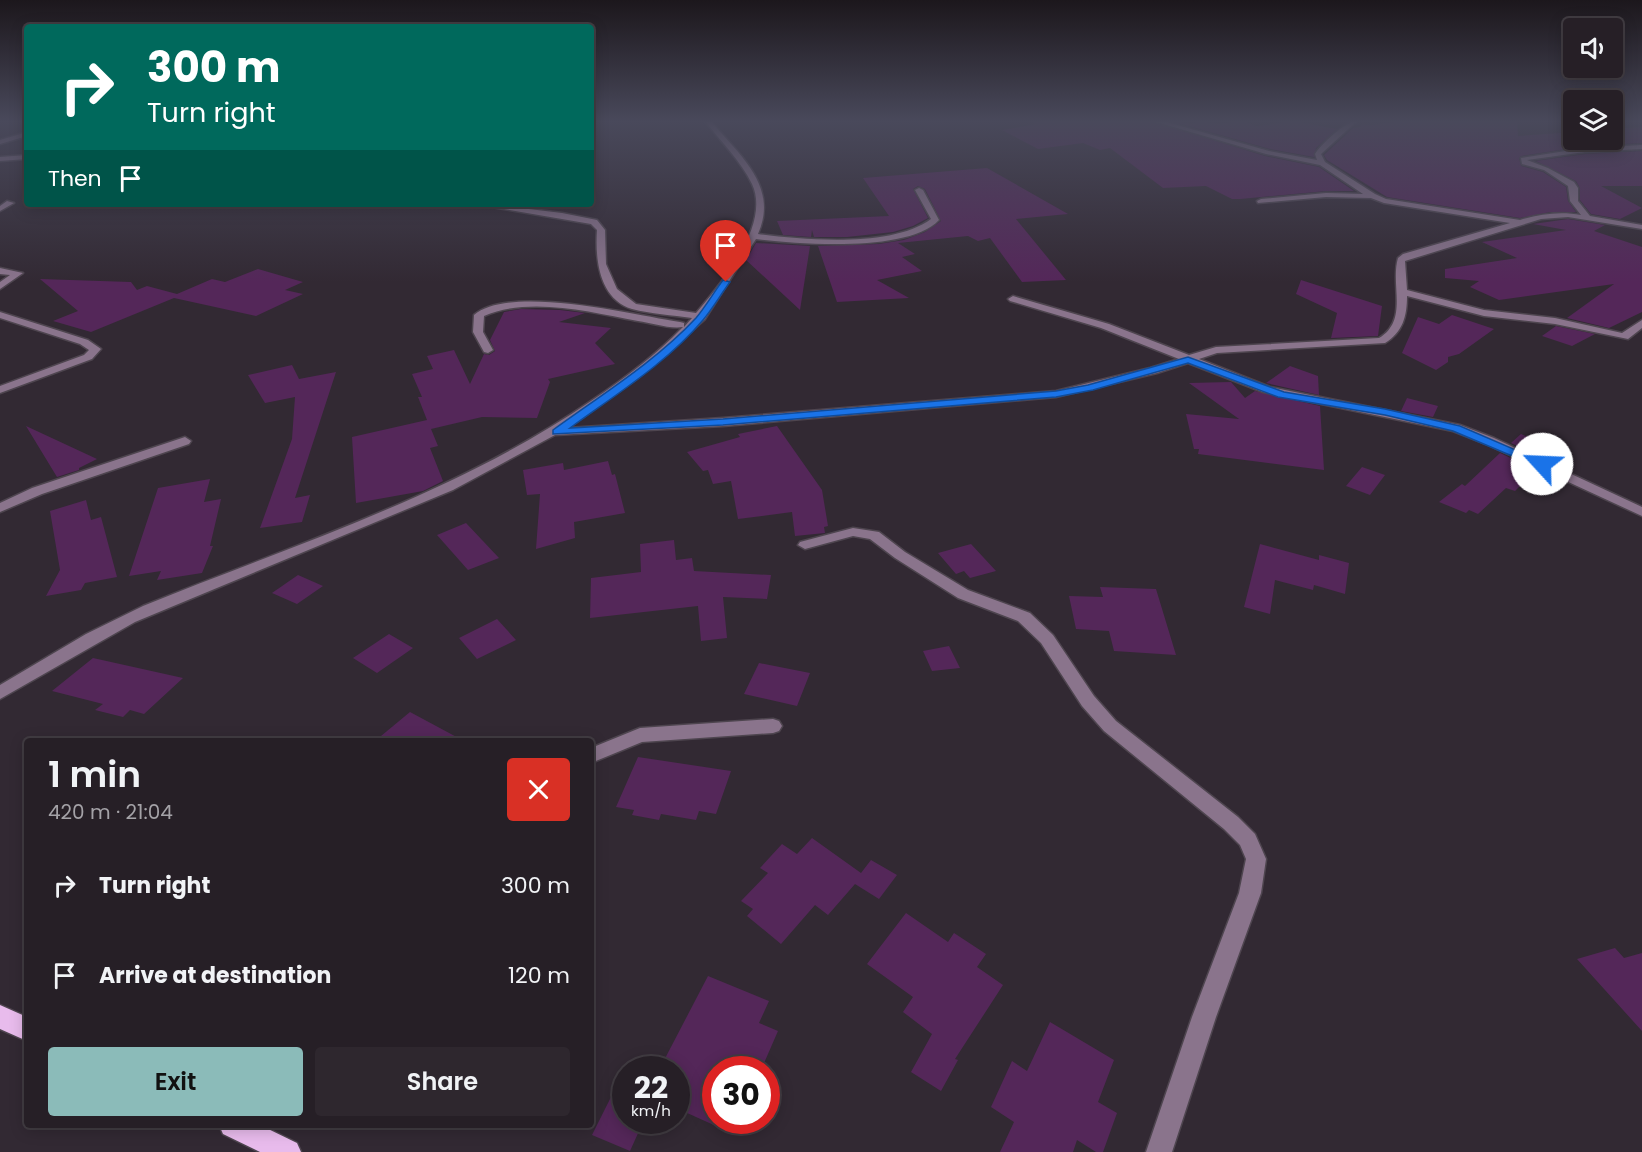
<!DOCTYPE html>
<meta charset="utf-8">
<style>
:root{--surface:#261f26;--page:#2e272e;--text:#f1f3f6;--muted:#a4a2a7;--line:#423d43;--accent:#8bbbb9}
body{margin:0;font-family:Poppins,sans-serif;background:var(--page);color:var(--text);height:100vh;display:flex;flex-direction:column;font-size:22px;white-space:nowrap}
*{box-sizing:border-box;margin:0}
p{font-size:20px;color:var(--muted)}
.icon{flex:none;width:33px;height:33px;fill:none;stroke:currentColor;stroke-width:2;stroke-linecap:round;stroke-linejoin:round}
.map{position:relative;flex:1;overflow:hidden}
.side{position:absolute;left:24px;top:738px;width:570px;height:390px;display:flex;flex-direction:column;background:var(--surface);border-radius:6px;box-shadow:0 3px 15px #0003,0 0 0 2px var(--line)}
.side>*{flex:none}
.top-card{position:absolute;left:24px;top:24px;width:570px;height:183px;border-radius:6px;box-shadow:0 3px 15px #0003,0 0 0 2px var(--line);background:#00695c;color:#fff;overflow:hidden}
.fabs{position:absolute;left:1563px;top:18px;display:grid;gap:12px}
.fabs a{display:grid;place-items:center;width:60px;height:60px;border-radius:6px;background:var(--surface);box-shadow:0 3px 15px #0003,0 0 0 2px var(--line);font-size:30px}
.speed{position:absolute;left:612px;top:1056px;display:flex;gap:12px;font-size:30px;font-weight:700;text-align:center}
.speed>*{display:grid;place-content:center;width:78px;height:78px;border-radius:50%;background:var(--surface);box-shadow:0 3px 15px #0003,0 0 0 2px var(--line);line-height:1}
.speed small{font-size:15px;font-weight:400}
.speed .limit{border:9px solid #d22;background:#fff;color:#111}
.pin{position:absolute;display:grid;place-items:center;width:51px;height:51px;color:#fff;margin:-62px -26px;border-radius:50% 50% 50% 0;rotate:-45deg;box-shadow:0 0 6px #0007}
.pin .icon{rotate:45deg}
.me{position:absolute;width:66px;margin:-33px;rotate:295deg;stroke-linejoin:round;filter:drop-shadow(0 0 4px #0008)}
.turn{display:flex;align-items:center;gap:21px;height:126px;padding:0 24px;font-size:27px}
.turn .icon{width:78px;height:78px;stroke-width:2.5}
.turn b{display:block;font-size:42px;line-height:51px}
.then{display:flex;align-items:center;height:57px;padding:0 24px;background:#0003;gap:12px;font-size:22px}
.round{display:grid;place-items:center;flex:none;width:63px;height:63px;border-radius:6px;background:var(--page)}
.summary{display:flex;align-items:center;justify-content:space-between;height:102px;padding:0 24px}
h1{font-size:36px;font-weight:600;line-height:45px}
.primary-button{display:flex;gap:12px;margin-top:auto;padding:12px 24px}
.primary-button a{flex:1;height:69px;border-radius:6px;background:var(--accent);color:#111;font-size:24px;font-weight:600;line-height:69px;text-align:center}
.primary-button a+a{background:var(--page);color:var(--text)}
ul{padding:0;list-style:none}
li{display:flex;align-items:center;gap:18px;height:90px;padding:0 24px}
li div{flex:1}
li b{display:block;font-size:22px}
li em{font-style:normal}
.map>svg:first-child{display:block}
</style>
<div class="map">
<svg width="1642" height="1152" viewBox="0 0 1642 1152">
<rect width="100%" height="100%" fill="#322933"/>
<g fill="#542759">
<polygon points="1032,121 1151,121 1265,156 1319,167 1354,191 1326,191 1240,199 1232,199 1206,186 1163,188 1110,148 1100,150 1083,143 1038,149 1002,130 1036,124"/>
<polygon points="1171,121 1191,124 1202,121 1215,124 1244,121 1256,126 1294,121 1337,129 1316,148 1314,157 1270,149"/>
<polygon points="1405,121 1517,121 1518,136 1574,132 1574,140 1612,140 1612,129 1642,127 1642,143 1585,146 1521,156 1519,158 1521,166 1543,172 1566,187 1568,201 1576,212 1550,212 1520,218 1387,197 1327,160 1324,155 1353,128 1360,127 1362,124 1372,125"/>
<polygon points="1642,151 1642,186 1601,186 1642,208 1620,219 1591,214 1580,200 1580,188 1576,181 1536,161 1585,154"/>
<polygon points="987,168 1068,214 1016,219 1066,280 1022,282 990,238 978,241 968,236 898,243 915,254 902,257 922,271 877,280 909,298 837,302 818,246 879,244 904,240 925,232 941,221 925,189 918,186 913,189 928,218 913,226 893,232 847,237 814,237 812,230 811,237 783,235 777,221 889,216 863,178"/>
<polygon points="1568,219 1605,225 1594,231 1642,247 1642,312 1609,328 1567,318 1614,284 1499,300 1470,287 1479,281 1445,278 1445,269 1517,258 1482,242 1566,230 1533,224"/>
<polygon points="756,243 810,246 800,310 746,260"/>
<polygon points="258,269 303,282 285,290 303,294 256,316 174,298 91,332 53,321 78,311 40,279 131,282 137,290 147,286 177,294 212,279 225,282"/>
<polygon points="1301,280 1382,306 1378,336 1331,338 1337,313 1296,294"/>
<polygon points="521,309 560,310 585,313 559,322 611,328 595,343 615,364 548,379 550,382 537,418 482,417 431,429 438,446 430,448 443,481 423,491 356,503 352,437 427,420 418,397 422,397 412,374 433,369 427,356 454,350 470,384 484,354 489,355 495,351 490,340 504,312"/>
<polygon points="1452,315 1494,329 1459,354 1448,357 1448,362 1436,370 1402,353 1418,317 1439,324"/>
<polygon points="1556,326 1595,334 1572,346 1542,336"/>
<polygon points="292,365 299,379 336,372 295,498 310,495 302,522 260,528 292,439 295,397 265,403 248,375"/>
<polygon points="1290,366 1318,376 1319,395 1266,383"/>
<polygon points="1231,382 1245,398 1255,391 1320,406 1324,470 1198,454 1199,449 1194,449 1186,414 1239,419 1189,383"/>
<polygon points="1407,398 1438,406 1433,417 1401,411"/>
<polygon points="26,426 97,459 79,468 79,470 57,477"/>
<polygon points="777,426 822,490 828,526 824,527 825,533 795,536 792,512 738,519 731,481 713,484 708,470 703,471 687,452 740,437 738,434"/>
<polygon points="1521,434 1556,450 1546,460 1511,443"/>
<polygon points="1500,453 1536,470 1515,491 1506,488 1478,514 1469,510 1466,513 1439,502 1462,484 1465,486"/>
<polygon points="608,461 612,475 615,474 625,513 574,522 575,538 536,549 540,494 527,495 523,470 563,463 564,470"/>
<polygon points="1362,467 1385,475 1370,495 1346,486"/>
<polygon points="210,479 204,502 221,499 210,546 213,546 202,573 157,580 161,571 129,576 158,488"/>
<polygon points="86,500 91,520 101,517 117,577 85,583 81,590 46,596 60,570 50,511"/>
<polygon points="466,523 499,558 468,570 437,535"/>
<polygon points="674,540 676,560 692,558 694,571 771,575 767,599 723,597 727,638 701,641 698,606 590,618 591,578 641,572 640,544"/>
<polygon points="971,544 996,571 970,578 964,571 956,574 938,553"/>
<polygon points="1260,544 1319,560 1319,555 1349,563 1345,594 1314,585 1313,590 1275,580 1270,614 1244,607"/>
<polygon points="298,575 323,586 297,604 272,593"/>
<polygon points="1100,587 1156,589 1176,655 1114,651 1109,631 1076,629 1069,596 1103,597"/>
<polygon points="497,619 516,640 477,659 459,638"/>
<polygon points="389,634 413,648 377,673 353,658"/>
<polygon points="949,646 960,668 932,671 923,651"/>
<polygon points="93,658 183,678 144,714 130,710 123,717 95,710 103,704 52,691"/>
<polygon points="759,663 810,673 797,706 744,694"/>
<polygon points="410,712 464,741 375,741"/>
<polygon points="638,757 731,771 716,814 699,811 696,820 661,814 659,820 632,815 634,810 616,807"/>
<polygon points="812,838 861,873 871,860 897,875 879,899 855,884 828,915 815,905 781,944 747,916 753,909 741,901 768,873 760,868 782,844 797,854"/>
<polygon points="906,913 948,942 954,933 986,954 977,967 1003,985 955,1059 958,1060 941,1091 911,1072 932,1034 903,1012 913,997 867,964"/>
<polygon points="1615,948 1624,958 1642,953 1642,1031 1577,959"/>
<polygon points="708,976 769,1001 759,1023 778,1031 761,1070 716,1070 716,1126 676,1108 676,1070 659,1070"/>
<polygon points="1050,1022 1114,1060 1098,1102 1117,1113 1103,1152 1096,1152 1077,1140 1073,1152 1000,1152 1014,1122 991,1107 1012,1061 1027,1071"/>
<polygon points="626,1067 626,1120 644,1120 630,1151 592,1135"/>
</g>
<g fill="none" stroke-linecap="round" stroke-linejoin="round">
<g stroke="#4e454f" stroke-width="3">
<g id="minor">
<path d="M 705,121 L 711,121 C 740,156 779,186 758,234 C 804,240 892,248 931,219 L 915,190 L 919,188 L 923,190 L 939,220 C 908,253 798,244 756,239 L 705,319 L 638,378 L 568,428 L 723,418 L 1056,391 L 1150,368 L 1179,359 L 1101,328 L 1010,301 L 1008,299 L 1013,296 L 1109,324 L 1189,355 L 1216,347 L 1379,338 C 1409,320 1390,285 1398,258 L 1403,254 L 1510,223 L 1384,203 L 1371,198 L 1326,197 L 1258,203 L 1257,201 L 1261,199 L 1326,193 L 1363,194 L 1320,165 L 1266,154 L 1153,121 L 1163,121 L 1269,151 L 1317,160 L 1315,154 C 1321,144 1346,121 1357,121 L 1321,154 L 1325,162 L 1375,194 L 1386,199 L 1520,220 C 1540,214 1560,211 1581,215 L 1570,201 L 1568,186 L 1544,170 L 1522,164 L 1521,158 L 1585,148 L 1642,145 L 1642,149 L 1585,152 L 1527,160 L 1548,168 L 1574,182 L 1578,188 L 1578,201 L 1590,216 L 1642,225 L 1642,229 L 1568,217 L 1541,219 L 1405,261 L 1407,290 L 1484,310 L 1555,318 L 1622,333 L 1642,320 L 1642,328 L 1628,339 L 1555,324 L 1484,316 L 1407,296 C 1407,316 1403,332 1385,343 L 1217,353 L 1199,359 L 1270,387 L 1460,425 L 1494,438 L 1642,507 L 1642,516 L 1486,444 L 1453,431 L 1263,392 L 1188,363 L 1157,373 L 1056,397 L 723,426 L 555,435 L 453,490 L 135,622 L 0,699 L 0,685 L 86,634 L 143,606 C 296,544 455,494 591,401 C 624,379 656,355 683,327 C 669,329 652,323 638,321 C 590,312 530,296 484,316 L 483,332 L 493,350 L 488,353 L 484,352 L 473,332 L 474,315 C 510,284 634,315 680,322 L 684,323 L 684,327 L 692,318 C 672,315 651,314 632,309 C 599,299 595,259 597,230 L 591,224 L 492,207 L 496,205 L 562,213 L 597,220 L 605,230 L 606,264 L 617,289 L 636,304 L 696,313 C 722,283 771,224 752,184 C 741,161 721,142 705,121 Z"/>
<polygon points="27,132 27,136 0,144 0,140"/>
<polygon points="27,155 27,159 0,161 0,157"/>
<polygon points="7,201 14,203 0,211 0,206"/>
<polygon points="0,268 23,273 0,289 0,282 10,275 0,274"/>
<polygon points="0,312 88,340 101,349 92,359 0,393 0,386 84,355 89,350 80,344 0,318"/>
<polygon points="185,437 191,441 189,444 42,494 0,512 0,503 32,488"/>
<polygon points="853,528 879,532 905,552 968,590 1030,613 1053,635 1094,696 1116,721 1238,817 1255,834 1266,859 1261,893 1216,1017 1172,1152 1146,1152 1192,1017 1239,893 1246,859 1240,845 1224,829 1104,731 1082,706 1041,643 1018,621 958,598 895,558 870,539 853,536 805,549 798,545 800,542"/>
<polygon points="773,719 779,721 782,726 779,731 773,733 642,742 591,763 591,748 640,728"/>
</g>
</g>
<g stroke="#4e454f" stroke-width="3">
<g id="major">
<polygon points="0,1005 27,1017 27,1041 0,1029"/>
<polygon points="219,1125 260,1125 297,1143 301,1152 260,1152 223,1134"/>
</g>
</g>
<use href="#minor" fill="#8a748c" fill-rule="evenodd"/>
<use href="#major" fill="#e8bbec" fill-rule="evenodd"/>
</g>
<linearGradient id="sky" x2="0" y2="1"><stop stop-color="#1c171c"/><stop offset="0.43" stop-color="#49495b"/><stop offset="1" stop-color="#49495b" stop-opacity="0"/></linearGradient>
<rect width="1642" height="282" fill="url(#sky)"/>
<path fill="#1a73e8" stroke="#114b97" stroke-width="1.5" d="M 723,280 L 730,282 C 721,294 713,308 703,320 C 667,363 615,395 570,428 L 723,419 L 1056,391 L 1088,385 L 1188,357 L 1284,392 L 1385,409 L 1460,426 L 1548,464 L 1542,468 L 1538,467 L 1453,431 L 1385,415 L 1278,397 L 1188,363 L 1093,390 L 1056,397 L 723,425 L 553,434 L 553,430 C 601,395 655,362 696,318 C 706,306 714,292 723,280 Z"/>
</svg>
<div class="fabs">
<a><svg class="icon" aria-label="sound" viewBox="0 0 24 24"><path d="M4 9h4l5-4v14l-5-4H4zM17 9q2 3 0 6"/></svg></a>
<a><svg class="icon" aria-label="layers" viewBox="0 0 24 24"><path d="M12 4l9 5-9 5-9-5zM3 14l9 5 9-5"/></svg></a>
</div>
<div class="speed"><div>22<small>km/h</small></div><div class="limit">30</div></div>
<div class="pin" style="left:726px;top:282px;background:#d93025"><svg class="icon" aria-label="arrive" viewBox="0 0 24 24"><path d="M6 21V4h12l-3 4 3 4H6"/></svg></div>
<svg class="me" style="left:1542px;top:464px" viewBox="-20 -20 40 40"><circle r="19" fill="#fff"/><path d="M0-13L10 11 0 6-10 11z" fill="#1a73e8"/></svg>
<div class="top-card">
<div class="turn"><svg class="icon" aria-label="right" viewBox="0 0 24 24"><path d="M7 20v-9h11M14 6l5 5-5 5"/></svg><div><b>300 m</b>Turn right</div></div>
<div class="then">Then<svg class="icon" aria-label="arrive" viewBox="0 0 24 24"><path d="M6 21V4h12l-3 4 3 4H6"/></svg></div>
</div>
<section class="side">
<div class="summary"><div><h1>1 min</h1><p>420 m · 21:04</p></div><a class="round" style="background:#d93025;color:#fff"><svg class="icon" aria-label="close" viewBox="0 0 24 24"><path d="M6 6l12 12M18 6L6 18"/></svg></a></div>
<ul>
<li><svg class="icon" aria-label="right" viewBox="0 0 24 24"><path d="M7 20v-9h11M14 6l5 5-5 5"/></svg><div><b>Turn right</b></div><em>300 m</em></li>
<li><svg class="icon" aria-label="arrive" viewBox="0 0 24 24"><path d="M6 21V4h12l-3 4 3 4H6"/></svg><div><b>Arrive at destination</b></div><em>120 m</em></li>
</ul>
<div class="primary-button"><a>Exit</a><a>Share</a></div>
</section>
</div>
